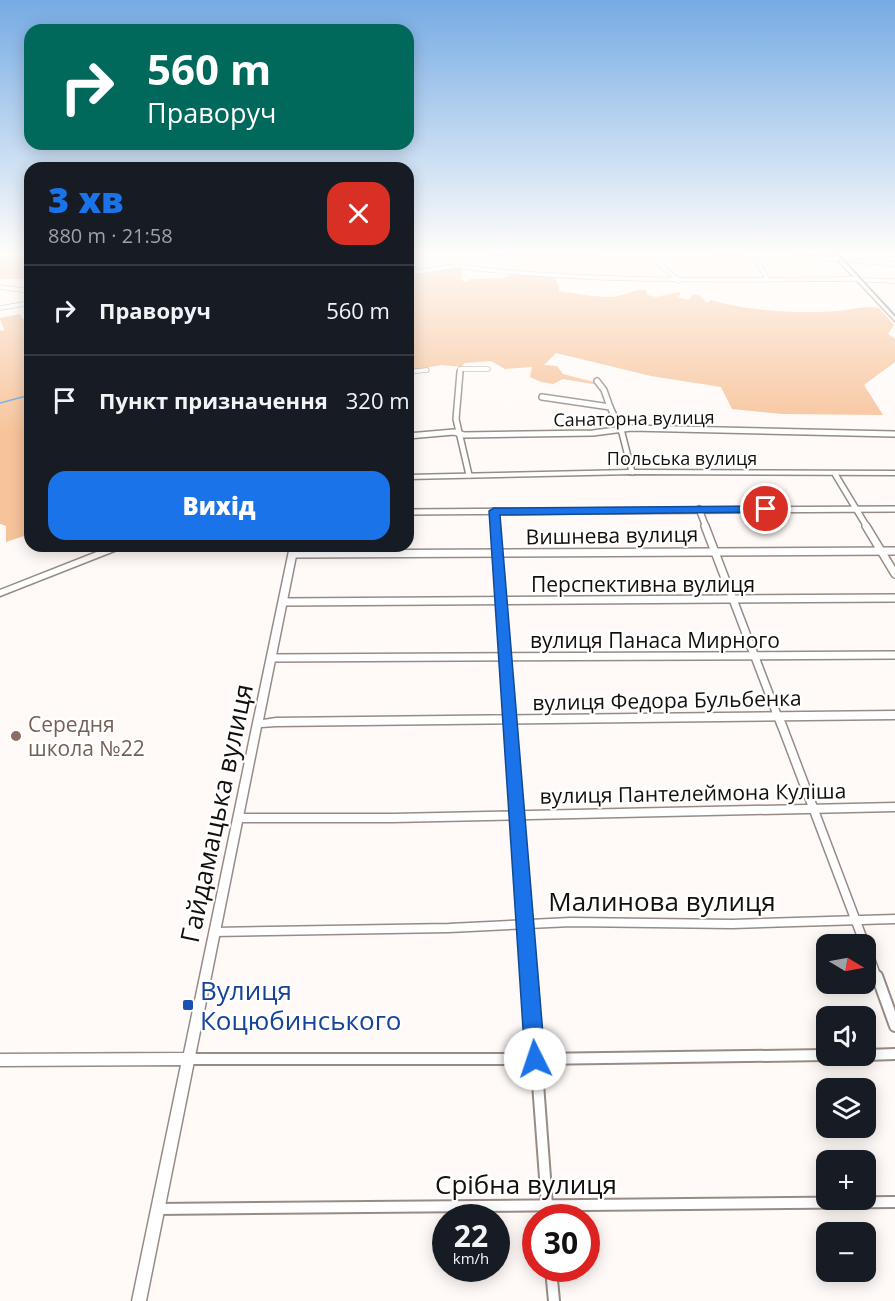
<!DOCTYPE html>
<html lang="uk">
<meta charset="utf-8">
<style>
:root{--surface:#171b24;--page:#242831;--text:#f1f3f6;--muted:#9ea1a6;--line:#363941;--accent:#1a73e8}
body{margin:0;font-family:"Open Sans",sans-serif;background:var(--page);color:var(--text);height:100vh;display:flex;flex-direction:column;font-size:22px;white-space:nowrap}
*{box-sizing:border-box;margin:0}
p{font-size:20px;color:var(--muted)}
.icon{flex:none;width:33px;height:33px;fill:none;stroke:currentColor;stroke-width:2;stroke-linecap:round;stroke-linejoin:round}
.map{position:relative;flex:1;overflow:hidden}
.drawer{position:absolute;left:24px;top:162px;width:390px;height:390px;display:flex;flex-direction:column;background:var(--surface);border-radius:18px;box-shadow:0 3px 15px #0003}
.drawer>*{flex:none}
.hud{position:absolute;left:24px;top:24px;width:390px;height:126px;border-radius:18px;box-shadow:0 3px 15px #0003;background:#00695c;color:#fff;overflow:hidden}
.needle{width:39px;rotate:100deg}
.tools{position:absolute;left:816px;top:934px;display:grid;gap:12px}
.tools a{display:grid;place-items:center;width:60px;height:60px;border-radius:12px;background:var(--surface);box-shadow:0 3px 15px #0003;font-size:30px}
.speed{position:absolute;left:432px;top:1204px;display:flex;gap:12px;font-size:30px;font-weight:700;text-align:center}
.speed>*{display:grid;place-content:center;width:78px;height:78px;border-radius:50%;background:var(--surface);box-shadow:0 3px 15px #0003;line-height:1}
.speed small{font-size:15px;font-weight:400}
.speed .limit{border:9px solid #d22;background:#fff;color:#111}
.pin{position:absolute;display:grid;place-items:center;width:51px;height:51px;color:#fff;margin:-26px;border:3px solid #fff;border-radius:50%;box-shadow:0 2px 6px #0007}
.me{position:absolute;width:66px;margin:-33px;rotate:356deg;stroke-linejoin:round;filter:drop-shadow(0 0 4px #0008)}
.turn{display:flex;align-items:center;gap:21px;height:126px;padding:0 24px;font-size:27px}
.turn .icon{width:78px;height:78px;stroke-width:2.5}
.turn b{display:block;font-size:42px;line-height:51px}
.round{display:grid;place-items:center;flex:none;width:63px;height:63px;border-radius:18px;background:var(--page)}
.overview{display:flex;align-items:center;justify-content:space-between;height:102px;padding:0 24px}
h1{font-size:36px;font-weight:800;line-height:45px;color:var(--accent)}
.action{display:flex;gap:12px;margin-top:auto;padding:12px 24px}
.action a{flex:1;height:69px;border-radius:18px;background:var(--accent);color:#fff;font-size:24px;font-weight:800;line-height:69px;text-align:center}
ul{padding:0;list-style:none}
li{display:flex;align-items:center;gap:18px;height:90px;padding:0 24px;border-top:2px solid var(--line)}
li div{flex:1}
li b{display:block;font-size:22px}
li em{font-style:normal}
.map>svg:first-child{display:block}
</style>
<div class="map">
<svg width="895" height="1301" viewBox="0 0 895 1301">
<rect width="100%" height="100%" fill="#fffaf7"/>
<g fill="#f7c39a">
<rect x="0" y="252" width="30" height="27"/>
<path d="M 452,267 L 462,269 L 461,280 L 465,282 L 470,279 L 501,278 L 520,273 L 553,275 L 559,286 L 559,291 C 572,293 606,299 618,296 C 630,294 632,289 646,290 L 648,295 L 656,297 L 679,292 L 681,294 L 678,297 L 689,300 L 693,294 L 699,295 L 707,303 L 711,300 C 748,311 799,314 837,311 C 853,310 864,305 879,308 L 894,325 L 888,334 L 895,339 L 895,362 L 864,385 L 883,415 L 783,414 L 732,409 L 721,387 L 651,376 L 556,353 L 544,365 L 557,366 L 563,374 L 594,382 L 598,385 L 563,379 L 553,384 L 541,382 L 530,377 L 532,367 L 505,369 L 491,361 L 465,363 L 461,367 L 442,365 L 408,371 L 408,279 L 412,279 L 414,276 Z"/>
<polygon points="20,314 23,319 30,317 30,534 6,542 6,526 0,524 0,329 1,331 4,330 0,318"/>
</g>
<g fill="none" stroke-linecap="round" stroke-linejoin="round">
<polyline stroke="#699edf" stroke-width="1.5" points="0,403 30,395"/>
<g stroke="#978c85" stroke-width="5">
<g id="minor-far4">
<polyline points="646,252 679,281"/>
<polyline points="711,252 837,259"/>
<polyline points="879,252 887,263"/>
<polyline points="752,254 767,278"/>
<polyline points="408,258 418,252"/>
<polyline points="845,260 895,264"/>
<polyline points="408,264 418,272 455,266 493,253 599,252"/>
<path d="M 455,266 C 588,283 722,280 856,279"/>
<polyline points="865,280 895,281"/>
<polyline points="0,287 30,291"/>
<polyline points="0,308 30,303"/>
<polyline points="408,372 427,370"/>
<polyline points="460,373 460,369 488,369"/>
</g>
</g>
<g stroke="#978c85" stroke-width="8">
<g id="minor-far3">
<polyline points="460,372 456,419 469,475"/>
<polyline points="597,381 604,390 610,407"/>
<polyline points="542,397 610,407 622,433 632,472"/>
<polyline points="408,436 454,432 464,435 593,433 631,428 895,434"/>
<polyline points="835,474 867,527"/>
<polyline points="699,509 706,527"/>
<polyline points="494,511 495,527"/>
<polyline points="408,512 895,509"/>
</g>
</g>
<g stroke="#978c85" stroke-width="10">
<g id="minor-far2">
<polyline points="495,526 510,725"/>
<polyline points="705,526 781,725"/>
<polyline points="866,526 895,574"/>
<polyline points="293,554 895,551"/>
<polyline points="283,602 895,598"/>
<polyline points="272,658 895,655"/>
</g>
</g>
<g stroke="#978c85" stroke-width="11">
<g id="minor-far1">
<polyline points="510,723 530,978"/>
<polyline points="781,723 865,945"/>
<polyline points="239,818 393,818 895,807"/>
<polyline points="214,932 449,928 571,922 732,924 895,919"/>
<polyline points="866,947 877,978"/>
</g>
</g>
<g stroke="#978c85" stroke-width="14">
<g id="minor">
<polyline points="530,976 548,1218"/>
<polyline points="877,976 895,1026"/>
<polyline points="866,1055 895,1054"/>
<polyline points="187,1059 535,1059 826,1055"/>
<polyline points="157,1209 895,1202"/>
<polyline points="551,1269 554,1301"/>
</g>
</g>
<g stroke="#978c85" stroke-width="3">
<g id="tertiary">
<polygon points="632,470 895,471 895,475 632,474 408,479 408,475"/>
<polygon points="112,546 123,546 122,548 0,596 0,590"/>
<polygon points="290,546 298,546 263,720 276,718 895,711 895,719 276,726 261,727 146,1301 132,1301 181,1065 0,1066 0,1054 184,1053"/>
</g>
</g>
<g stroke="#978c85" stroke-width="3">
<polygon id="secondary" points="830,252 835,252 895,316 895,321"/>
</g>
<use href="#minor-far4" stroke="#fff" stroke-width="4"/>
<use href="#minor-far3" stroke="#fff" stroke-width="5"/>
<use href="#minor-far2" stroke="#fff" stroke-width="7"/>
<use href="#minor-far1" stroke="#fff" stroke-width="8"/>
<use href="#minor" stroke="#fff" stroke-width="10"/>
<use href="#tertiary" fill="#fff" fill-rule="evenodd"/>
<use href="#secondary" fill="#fff" fill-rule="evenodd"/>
<polyline stroke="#7c7875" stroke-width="1.5" points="837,252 895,316"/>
</g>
<linearGradient id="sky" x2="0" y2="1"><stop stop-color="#75abe4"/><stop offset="0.58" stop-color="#fffdfb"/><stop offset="1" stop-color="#fffdfb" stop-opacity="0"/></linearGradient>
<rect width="895" height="435" fill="url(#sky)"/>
<polygon fill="#1a73e8" stroke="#114b97" stroke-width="1.5" points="766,506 772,509 770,512 500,515 545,1059 542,1067 535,1070 528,1067 525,1059 489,511 494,508"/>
<circle fill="#8d6e63" stroke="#fff" stroke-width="2" cx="16" cy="736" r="6"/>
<rect fill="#1a4fb4" stroke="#fff" stroke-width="2" x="182" y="999" width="12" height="12" rx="3"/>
<g text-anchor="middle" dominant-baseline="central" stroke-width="4.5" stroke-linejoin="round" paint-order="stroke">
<g font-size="18" fill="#130f0d" stroke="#fff">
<text transform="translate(634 418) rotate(-1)">Санаторна вулиця</text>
<text x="682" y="458">Польська вулиця</text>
</g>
<g font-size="21" fill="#130f0d" stroke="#fff">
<text transform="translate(612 535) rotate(-1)">Вишнева вулиця</text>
<text x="643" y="584">Перспективна вулиця</text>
<text x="655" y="640">вулиця Панаса Мирного</text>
<text transform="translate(667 700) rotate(-1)">вулиця Федора Бульбенка</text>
<text transform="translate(693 793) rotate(-1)">вулиця Пантелеймона Куліша</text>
</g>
<g font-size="21" fill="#785e54" stroke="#fff" text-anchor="start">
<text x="28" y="724">Середня<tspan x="28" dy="24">школа №22</tspan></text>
</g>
<g font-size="26" fill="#130f0d" stroke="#fff">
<text transform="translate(216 813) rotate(-78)">Гайдамацька вулиця</text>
<text x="662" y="901">Малинова вулиця</text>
<text x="526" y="1184">Срібна вулиця</text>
</g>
<g font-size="26" fill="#164399" stroke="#fff" text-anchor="start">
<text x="200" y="990">Вулиця<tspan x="200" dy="30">Коцюбинського</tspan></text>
</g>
</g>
</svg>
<div class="tools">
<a><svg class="needle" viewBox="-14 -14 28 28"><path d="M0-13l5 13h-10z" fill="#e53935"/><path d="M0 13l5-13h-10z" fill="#9ea1a6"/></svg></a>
<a><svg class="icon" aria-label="sound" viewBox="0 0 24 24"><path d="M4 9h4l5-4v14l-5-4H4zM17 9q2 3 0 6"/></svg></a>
<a><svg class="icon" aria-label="layers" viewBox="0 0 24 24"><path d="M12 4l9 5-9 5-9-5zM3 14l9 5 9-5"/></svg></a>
<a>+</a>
<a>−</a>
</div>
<div class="speed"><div>22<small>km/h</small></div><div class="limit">30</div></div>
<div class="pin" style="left:766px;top:509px;background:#d93025"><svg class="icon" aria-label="arrive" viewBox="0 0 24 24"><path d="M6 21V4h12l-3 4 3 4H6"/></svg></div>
<svg class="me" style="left:535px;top:1059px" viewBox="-20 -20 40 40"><circle r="19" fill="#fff"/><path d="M0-13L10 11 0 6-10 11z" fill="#1a73e8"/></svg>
<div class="hud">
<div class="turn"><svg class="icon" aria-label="right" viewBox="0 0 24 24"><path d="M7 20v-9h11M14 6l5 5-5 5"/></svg><div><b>560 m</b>Праворуч</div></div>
</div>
<section class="drawer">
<div class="overview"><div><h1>3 хв</h1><p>880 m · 21:58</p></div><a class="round" style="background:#d93025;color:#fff"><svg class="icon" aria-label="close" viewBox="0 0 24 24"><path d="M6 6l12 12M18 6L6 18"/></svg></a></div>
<ul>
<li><svg class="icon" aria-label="right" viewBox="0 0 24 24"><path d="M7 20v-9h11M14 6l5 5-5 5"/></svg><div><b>Праворуч</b></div><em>560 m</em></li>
<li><svg class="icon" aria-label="arrive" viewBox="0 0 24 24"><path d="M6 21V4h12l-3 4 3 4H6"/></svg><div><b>Пункт призначення</b></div><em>320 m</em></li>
</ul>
<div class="action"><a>Вихід</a></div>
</section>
</div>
